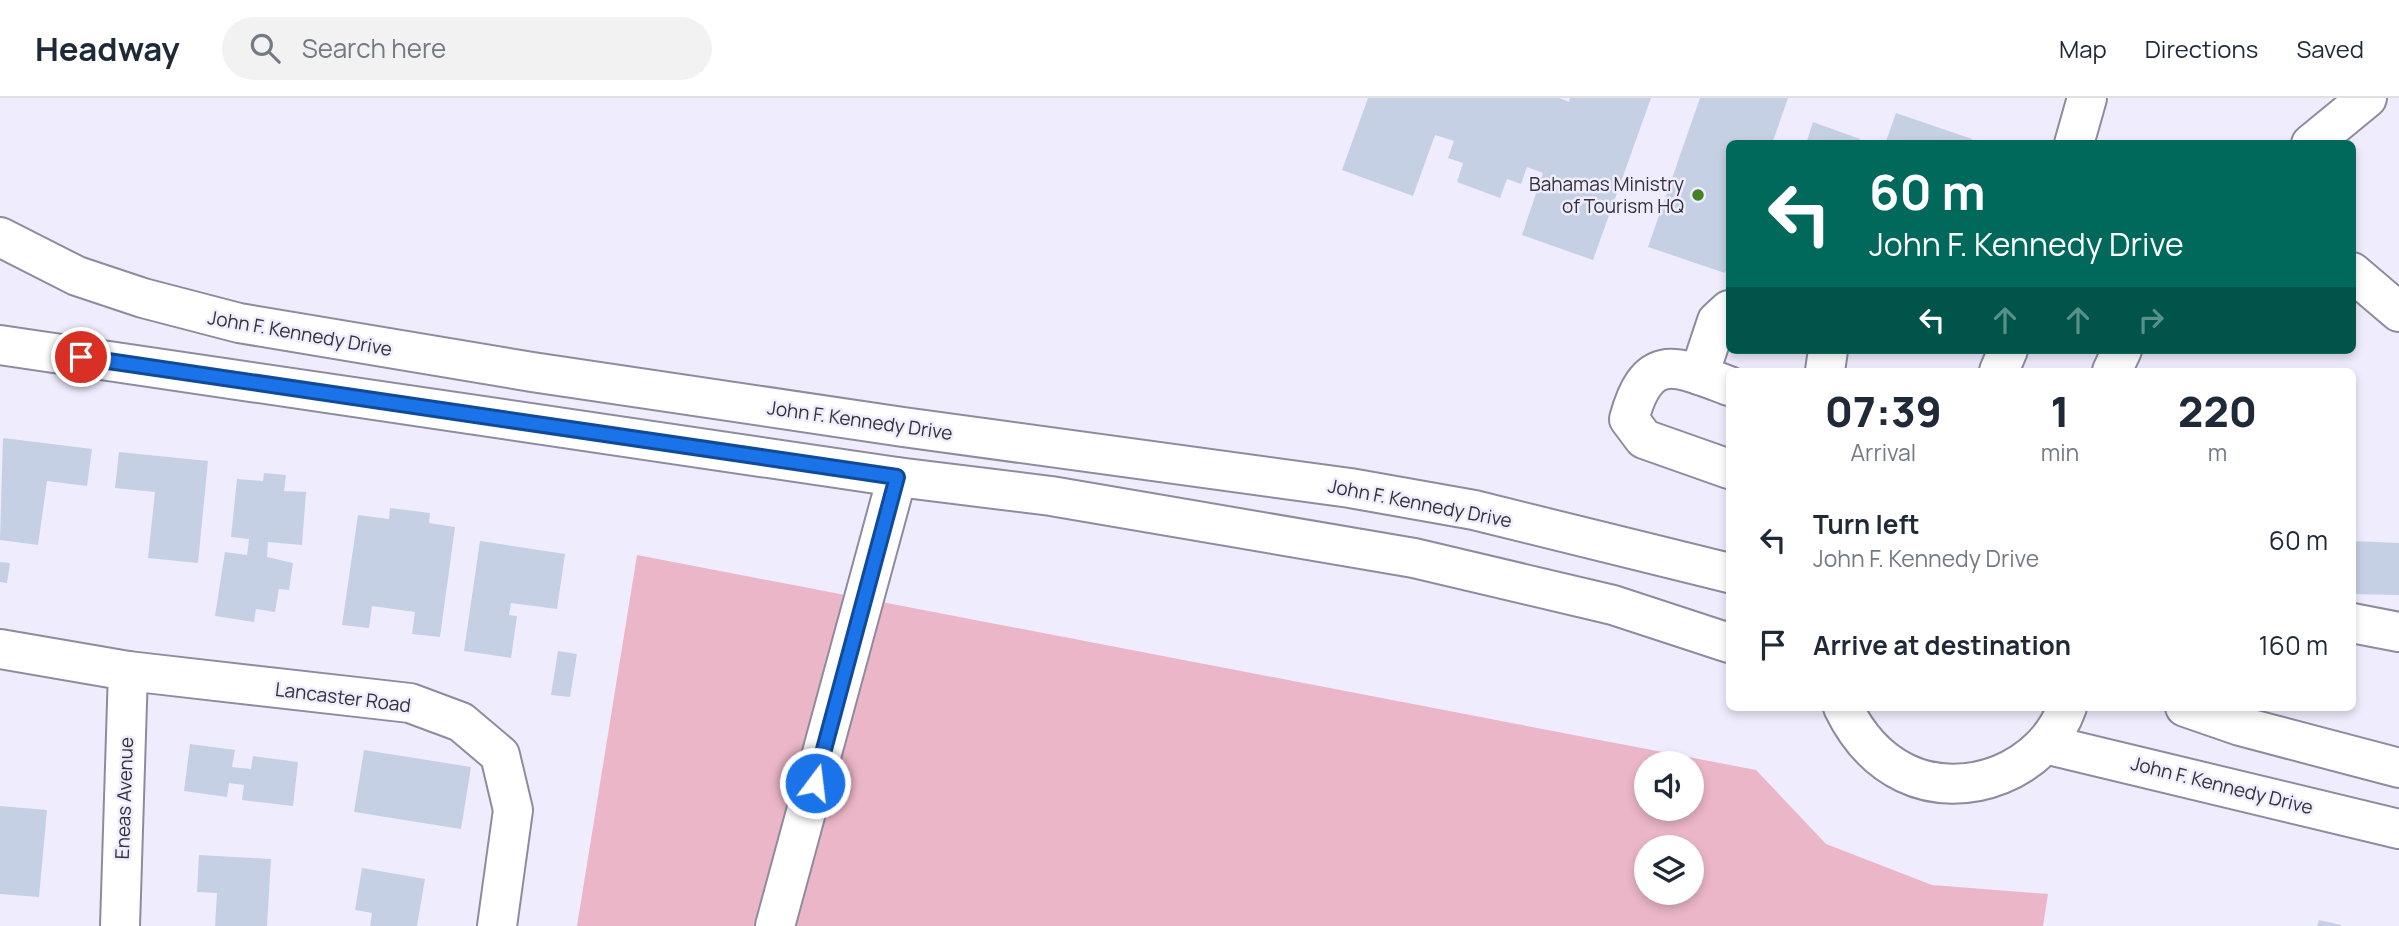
<!DOCTYPE html>
<style>
:root{--surface:#fff;--page:#f2f2f3;--text:#1f2937;--muted:#747a83;--line:#e0e1e3}
body{margin:0;font-family:Manrope,sans-serif;background:var(--page);color:var(--text);height:100vh;display:flex;flex-direction:column;font-size:26px;white-space:nowrap}
*{box-sizing:border-box;margin:0}
p{font-size:23px;color:var(--muted)}
.icon{flex:none;width:38px;height:38px;fill:none;stroke:currentColor;stroke-width:2;stroke-linecap:round;stroke-linejoin:round}
.map{position:relative;flex:1;overflow:hidden}
.side{position:absolute;left:1726px;top:270px;width:630px;height:343px;display:flex;flex-direction:column;background:var(--surface);border-radius:10px;box-shadow:0 4px 10px #0003}
.side>*{flex:none}
.hud{position:absolute;left:1726px;top:42px;width:630px;height:214px;border-radius:10px;box-shadow:0 4px 10px #0003;background:#00695c;color:#fff;overflow:hidden}
.tools{position:absolute;left:1634px;top:653px;display:grid;gap:14px}
.tools a{display:grid;place-items:center;width:70px;height:70px;border-radius:50%;background:var(--surface);box-shadow:0 4px 10px #0003;font-size:35px}
.pin{position:absolute;display:grid;place-items:center;width:60px;height:60px;color:#fff;margin:-30px;border:4px solid #fff;border-radius:50%;box-shadow:0 2px 7px #0007}
.me{position:absolute;width:77px;margin:-38px;rotate:15deg;stroke-linejoin:round;filter:drop-shadow(0 0 5px #0008)}
.turn{display:flex;align-items:center;gap:24px;height:147px;padding:0 28px;font-size:32px}
.turn .icon{width:91px;height:91px;stroke-width:2.5}
.turn b{display:block;font-size:49px;line-height:60px}
.lanes{display:flex;align-items:center;height:66px;padding:0 28px;background:#0003;justify-content:center;gap:35px;direction:ltr}
.lanes .off{opacity:.35}
.eta{display:flex;justify-content:space-evenly;align-items:center;height:119px;text-align:center}
.eta b{font-size:42px;font-weight:800;line-height:49px}
ul{padding:0;list-style:none}
li{display:flex;align-items:center;gap:21px;height:105px;padding:0 28px}
li div{flex:1}
li b{display:block;font-size:26px}
li em{font-style:normal}
header{display:flex;align-items:center;gap:42px;box-sizing:border-box;height:98px;padding:0 35px;background:var(--surface);border-bottom:2px solid var(--line)}
header strong{font-size:33px}
nav{display:flex;gap:38px;margin-inline-start:auto;font-size:24px}
.search{width:490px;height:63px;background:var(--page);display:flex;align-items:center;gap:18px;box-sizing:border-box;padding:0 24px;border-radius:38px;color:var(--muted);font-size:26px}
.map>svg:first-child{display:block}
</style>
<header>
<strong>Headway</strong>
<div class="search"><svg class="icon" aria-label="search" viewBox="0 0 24 24"><circle cx="10" cy="10" r="6"/><path d="M15 15l6 6"/></svg>Search here</div>
<nav><a>Map</a><a>Directions</a><a>Saved</a></nav>
</header>
<div class="map">
<svg width="2399" height="828" viewBox="0 0 2399 828">
<rect width="100%" height="100%" fill="#efecfd"/>
<path fill="#ebb6c7" fill-rule="evenodd" d="M 637,457 L 1756,672 L 1826,746 L 1932,787 L 2048,796 L 2043,828 L 577,828 ZM 1647,665 L 1692,665 L 1692,710 L 1647,710 ZM 1647,749 L 1692,749 L 1692,794 L 1647,794 Z"/>
<g fill="#c6d0e4">
<polygon points="1368,0 1559,0 1569,4 1570,0 1651,0 1593,162 1522,137 1543,75 1527,69 1521,86 1507,81 1500,100 1457,84 1463,65 1448,60 1454,43 1435,37 1413,98 1342,72"/>
<polygon points="1700,0 1788,0 1773,43 1779,46 1729,46 1729,164 1725,175 1648,149"/>
<polygon points="1896,15 1972,41 1971,46 1885,46"/>
<polygon points="1813,24 1860,41 1858,46 1806,46"/>
<polygon points="3,340 92,351 87,388 47,383 38,447 0,442"/>
<polygon points="119,354 208,363 198,465 148,460 155,394 115,390"/>
<polygon points="264,375 286,377 284,393 306,394 302,447 268,444 267,459 293,465 289,492 279,491 275,514 256,511 254,524 215,518 225,454 247,457 249,441 231,439 237,381 263,383"/>
<polygon points="390,410 430,415 429,425 455,429 440,539 412,536 415,514 372,508 369,530 342,527 358,417 389,421"/>
<polygon points="480,443 565,456 557,511 511,505 509,517 517,518 511,560 464,553"/>
<polygon points="2352,443 2399,445 2399,497 2352,496"/>
<polygon points="0,464 10,465 7,485 0,484"/>
<polygon points="558,553 577,556 570,599 551,597"/>
<polygon points="190,646 235,652 232,669 251,671 253,658 298,664 293,708 242,702 244,687 229,685 227,699 184,693"/>
<polygon points="364,652 471,669 461,731 354,714"/>
<polygon points="0,708 47,712 39,799 0,796"/>
<polygon points="199,757 271,761 267,828 215,828 217,795 197,794"/>
<polygon points="362,770 425,781 417,828 370,828 372,815 355,812"/>
<polygon points="2319,822 2341,827 2341,828 2317,828"/>
</g>
<g fill="none" stroke-linecap="round" stroke-linejoin="round">
<g stroke="#8f8b9f" stroke-width="42">
<g id="minor">
<polyline points="2074,46 2087,0"/>
<polyline points="2311,46 2367,0"/>
<polyline points="2352,174 2399,214"/>
<polyline points="1825,273 1828,252"/>
<polyline points="1999,273 2008,252"/>
<polyline points="2112,273 2122,252"/>
<polyline points="1699,277 1717,223 1729,212"/>
<path d="M 1729,288 C 1676,268 1648,252 1629,321 L 1644,341 L 1729,371"/>
<polyline points="2352,525 2399,534"/>
<polyline points="0,551 128,573 410,605 461,624 500,657 513,712 497,828"/>
<polyline points="120,828 128,573"/>
<polyline points="775,828 897,379"/>
</g>
</g>
<g stroke="#8f8b9f" stroke-width="42">
<g id="highway">
<polyline points="0,139 77,178 143,200 239,225 532,274 903,329 1350,390 1474,412 1729,475"/>
<polyline points="0,247 897,379 1051,398 1414,460 1613,507 1729,545"/>
<path d="M 1843,609 C 1857,638 1876,661 1905,675 C 1965,704 2045,672 2067,609"/>
<polyline points="2185,609 2240,628 2399,670"/>
<polyline points="2045,646 2399,731"/>
</g>
</g>
<use href="#minor" stroke="#fff" stroke-width="38"/>
<use href="#highway" stroke="#fff" stroke-width="38"/>
</g>
<g fill="none" stroke-linecap="round" stroke-linejoin="round">
<g stroke="#114b97" stroke-width="18">
<polyline id="route" points="81,259 897,379 815,685"/>
</g>
<use href="#route" stroke="#1a73e8" stroke-width="12"/>
</g>
<circle fill="#438323" stroke="#efecfd" stroke-width="2.5" cx="1698" cy="97" r="7"/>
<g text-anchor="middle" dominant-baseline="central" stroke-width="5" stroke-linejoin="round" paint-order="stroke">
<g font-size="19" fill="#333139" stroke="#efecfd" text-anchor="end">
<text x="1684" y="86">Bahamas Ministry<tspan x="1684" dy="22">of Tourism HQ</tspan></text>
</g>
<g font-size="19" fill="#333139" stroke="#efecfd">
<text transform="translate(300 235) rotate(10)">John F. Kennedy Drive</text>
<text transform="translate(860 322) rotate(8)">John F. Kennedy Drive</text>
<text transform="translate(1420 405) rotate(11)">John F. Kennedy Drive</text>
<text transform="translate(343 599) rotate(7)">Lancaster Road</text>
<text transform="translate(2222 687) rotate(14)">John F. Kennedy Drive</text>
<text transform="translate(124 700) rotate(-88)">Eneas Avenue</text>
</g>
</g>
</svg>
<div class="tools">
<a><svg class="icon" aria-label="sound" viewBox="0 0 24 24"><path d="M4 9h4l5-4v14l-5-4H4zM17 9q2 3 0 6"/></svg></a>
<a><svg class="icon" aria-label="layers" viewBox="0 0 24 24"><path d="M12 4l9 5-9 5-9-5zM3 14l9 5 9-5"/></svg></a>
</div>
<div class="pin" style="left:81px;top:259px;background:#d93025"><svg class="icon" aria-label="arrive" viewBox="0 0 24 24"><path d="M6 21V4h12l-3 4 3 4H6"/></svg></div>
<svg class="me" style="left:815px;top:685px" viewBox="-20 -20 40 40"><circle r="17" fill="#1a73e8" stroke="#fff" stroke-width="3"/><path d="M0-11L8 9 0 5-8 9z" fill="#fff"/></svg>
<div class="hud">
<div class="turn"><svg class="icon" aria-label="left" viewBox="0 0 24 24"><path d="M17 20v-9H6M10 6l-5 5 5 5"/></svg><div><b>60 m</b>John F. Kennedy Drive</div></div>
<div class="lanes"><svg class="icon" aria-label="left" viewBox="0 0 24 24"><path d="M17 20v-9H6M10 6l-5 5 5 5"/></svg><svg class="icon off" aria-label="ahead" viewBox="0 0 24 24"><path d="M12 20V5M6 11l6-6 6 6"/></svg><svg class="icon off" aria-label="ahead" viewBox="0 0 24 24"><path d="M12 20V5M6 11l6-6 6 6"/></svg><svg class="icon off" aria-label="right" viewBox="0 0 24 24"><path d="M7 20v-9h11M14 6l5 5-5 5"/></svg></div>
</div>
<section class="side">
<div class="eta">
<div><b>07:39</b><p>Arrival</p></div>
<div><b>1</b><p>min</p></div>
<div><b>220</b><p>m</p></div>
</div>
<ul>
<li><svg class="icon" aria-label="left" viewBox="0 0 24 24"><path d="M17 20v-9H6M10 6l-5 5 5 5"/></svg><div><b>Turn left</b><p>John F. Kennedy Drive</p></div><em>60 m</em></li>
<li><svg class="icon" aria-label="arrive" viewBox="0 0 24 24"><path d="M6 21V4h12l-3 4 3 4H6"/></svg><div><b>Arrive at destination</b></div><em>160 m</em></li>
</ul>
</section>
</div>
